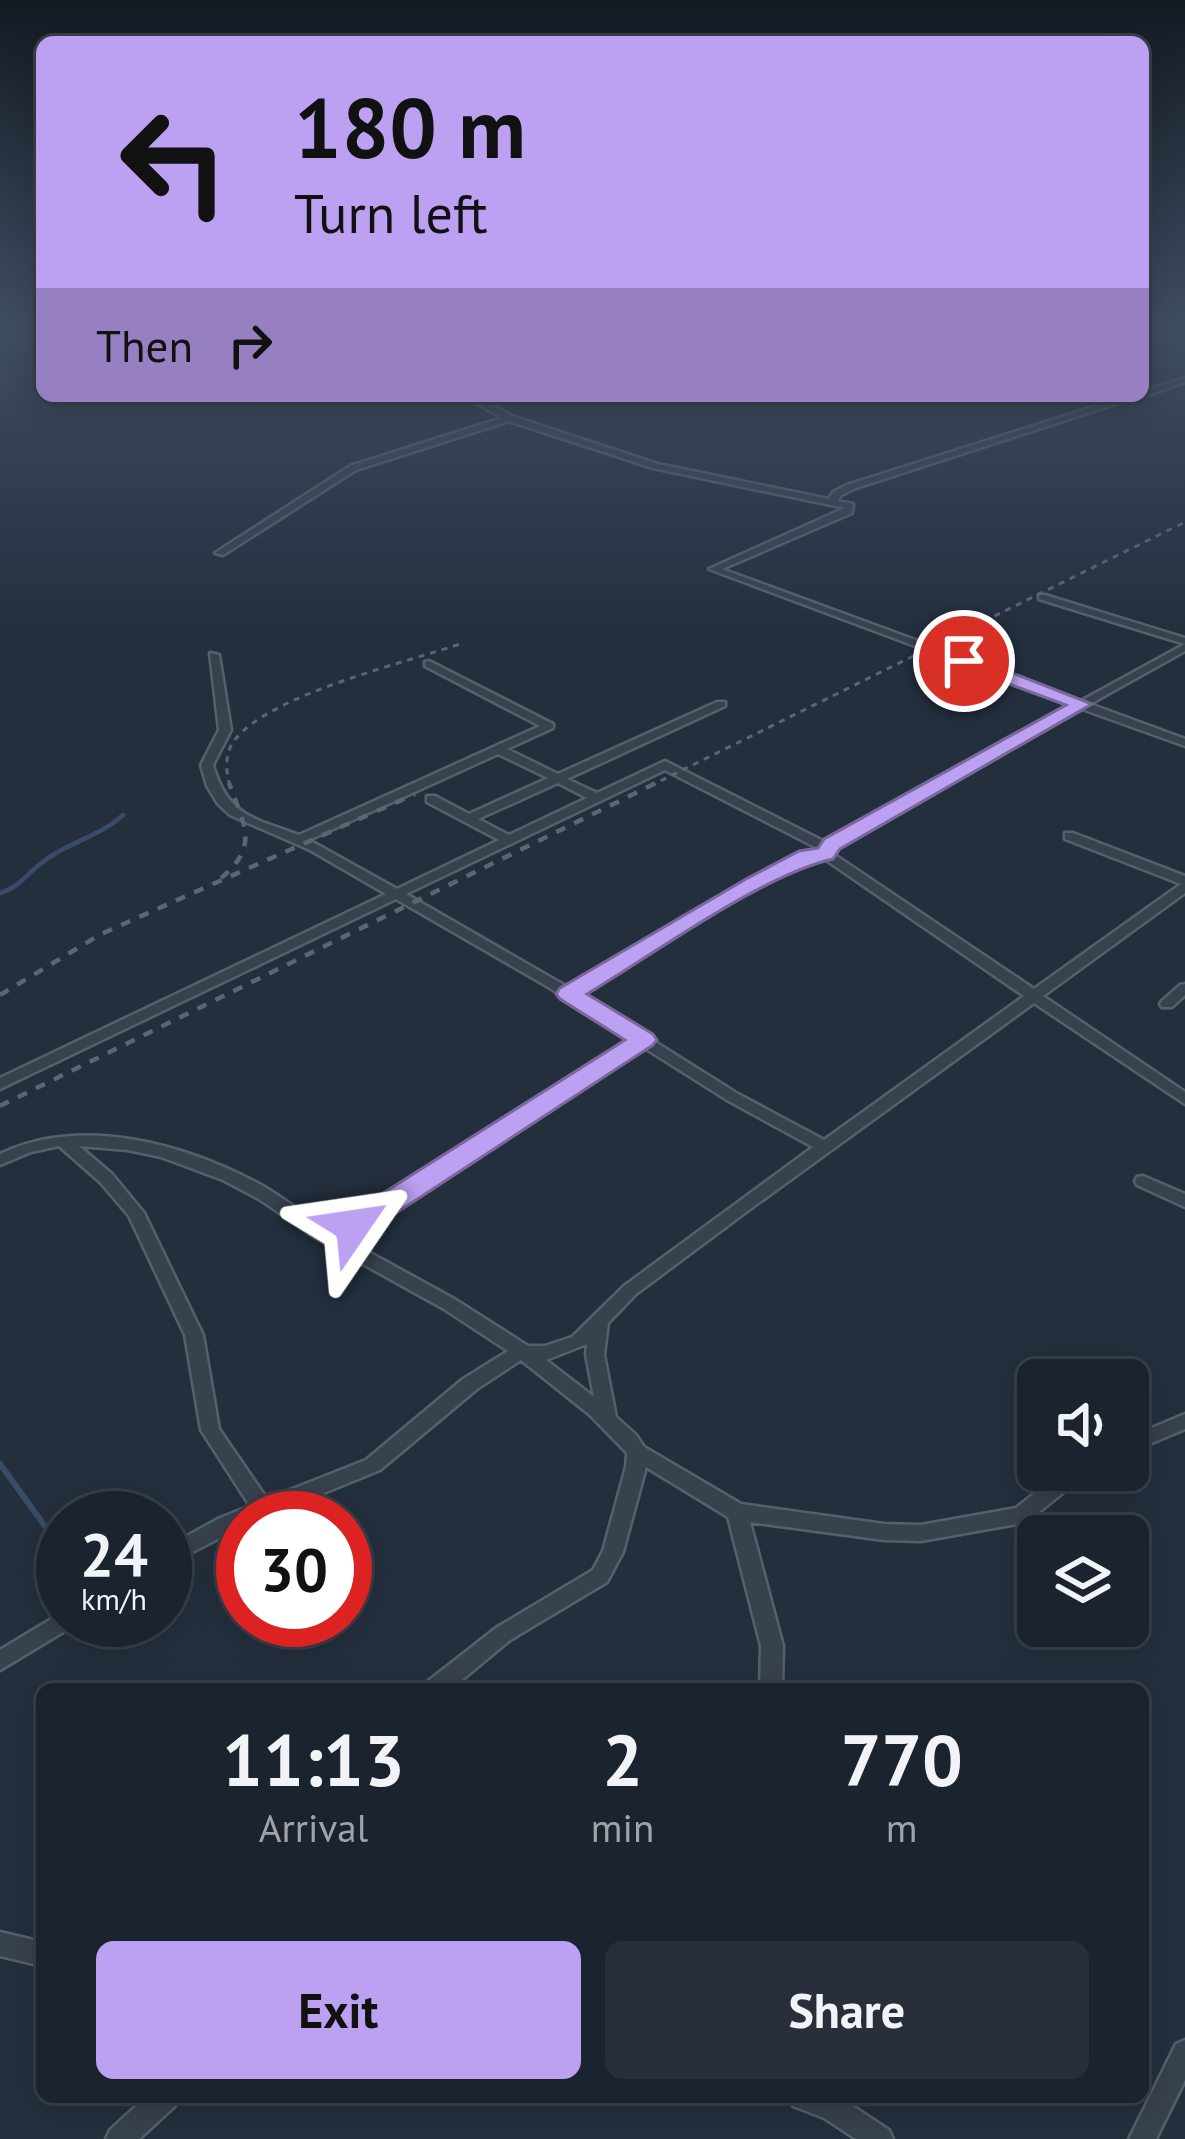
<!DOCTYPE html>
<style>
:root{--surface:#1b232e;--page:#282f3a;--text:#f1f3f6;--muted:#a0a4aa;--line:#39404a;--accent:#bca0f2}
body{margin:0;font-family:"PT Sans",sans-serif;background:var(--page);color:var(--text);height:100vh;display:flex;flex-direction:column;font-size:45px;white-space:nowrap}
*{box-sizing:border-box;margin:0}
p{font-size:39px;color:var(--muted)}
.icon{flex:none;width:66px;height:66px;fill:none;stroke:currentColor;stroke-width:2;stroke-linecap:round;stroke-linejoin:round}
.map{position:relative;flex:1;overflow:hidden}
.panel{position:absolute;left:36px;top:1683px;width:1113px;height:420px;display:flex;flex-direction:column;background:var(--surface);border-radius:18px;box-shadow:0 6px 30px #0003,0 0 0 3px var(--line)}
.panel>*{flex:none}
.guide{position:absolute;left:36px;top:36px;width:1113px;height:366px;border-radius:18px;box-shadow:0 6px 30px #0003,0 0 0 3px var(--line);background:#bca0f2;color:#111;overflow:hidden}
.buttons{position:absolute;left:1017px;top:1359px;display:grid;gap:24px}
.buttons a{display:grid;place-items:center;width:132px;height:132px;border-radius:18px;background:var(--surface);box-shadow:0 6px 30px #0003,0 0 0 3px var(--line);font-size:60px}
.speed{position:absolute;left:36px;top:1491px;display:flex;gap:24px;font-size:60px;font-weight:700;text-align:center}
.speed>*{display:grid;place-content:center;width:156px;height:156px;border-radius:50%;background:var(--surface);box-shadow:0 6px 30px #0003,0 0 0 3px var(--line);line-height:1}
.speed small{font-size:30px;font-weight:400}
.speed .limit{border:18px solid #d22;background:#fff;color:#111}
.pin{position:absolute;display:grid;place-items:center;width:102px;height:102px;color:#fff;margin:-51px;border:6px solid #fff;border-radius:50%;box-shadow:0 3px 12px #0007}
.me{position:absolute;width:132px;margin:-66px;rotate:58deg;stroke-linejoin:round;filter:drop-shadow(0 0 9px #0008)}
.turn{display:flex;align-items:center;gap:42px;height:252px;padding:0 60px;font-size:54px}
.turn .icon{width:156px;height:156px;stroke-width:2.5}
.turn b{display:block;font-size:84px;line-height:102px}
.then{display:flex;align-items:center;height:114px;padding:0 60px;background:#0003;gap:24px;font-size:45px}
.eta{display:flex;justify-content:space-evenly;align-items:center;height:204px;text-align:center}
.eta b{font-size:72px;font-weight:600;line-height:84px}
.primary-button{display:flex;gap:24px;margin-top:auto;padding:24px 60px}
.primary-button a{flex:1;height:138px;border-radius:18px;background:var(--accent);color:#111;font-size:48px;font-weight:600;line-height:138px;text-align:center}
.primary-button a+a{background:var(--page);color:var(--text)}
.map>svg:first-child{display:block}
</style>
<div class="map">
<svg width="1185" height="2139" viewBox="0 0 1185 2139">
<rect width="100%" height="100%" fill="#242f3e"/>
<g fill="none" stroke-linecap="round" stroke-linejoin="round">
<path stroke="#394c67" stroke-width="4.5" d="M 0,893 C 18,888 25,876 39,865 C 64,843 98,838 123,815"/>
<polyline stroke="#394c67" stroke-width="6" points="0,1464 63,1551"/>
<g stroke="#565f6c" stroke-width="5">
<g id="minor">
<polygon points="1185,378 1185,382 1146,396 1142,396 1143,391"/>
<path d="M 465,396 L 475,396 L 512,416 L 658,464 L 829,499 L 833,492 L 847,485 L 1128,396 L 1140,396 L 853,489 L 840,496 L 838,501 L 853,504 L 852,513 L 722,569 L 1081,701 L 1185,644 L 1039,599 L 1039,595 L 1045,595 L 1185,638 L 1185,651 L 1090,704 L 1185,739 L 1185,746 L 1082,709 L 836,847 L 832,853 L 1034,989 L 1181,884 L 1065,839 L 1065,833 L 1073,833 L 1185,876 L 1185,893 L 1043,996 L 1185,1092 L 1185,1104 L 1034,1003 L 746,1212 L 636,1294 L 608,1323 L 604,1355 L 616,1417 L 636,1435 L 644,1447 L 741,1504 L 884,1524 L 921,1525 L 1016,1508 L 1064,1470 L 1088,1470 L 1085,1475 L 1034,1516 L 1051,1536 L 1038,1536 L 1038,1543 L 1017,1524 L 921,1541 L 884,1540 L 750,1522 L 783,1646 L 782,1689 L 760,1689 L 761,1646 L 728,1517 L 646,1467 L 623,1552 L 607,1582 L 510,1640 L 451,1689 L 424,1689 L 427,1682 L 496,1628 L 593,1570 L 603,1551 L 626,1467 L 627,1453 L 590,1415 L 521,1360 L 477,1389 L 380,1470 L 263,1518 L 243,1518 L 243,1526 L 165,1566 L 165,1548 L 220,1518 L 250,1506 L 201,1430 L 185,1335 L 129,1216 L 100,1182 L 59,1146 L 31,1152 L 0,1165 L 0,1154 C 82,1115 185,1144 261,1185 C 286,1199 307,1218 332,1232 L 633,1040 L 545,985 L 396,899 L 0,1089 L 0,1078 L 386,894 L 310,850 L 230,815 L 218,804 L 207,786 L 201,765 L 219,730 L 210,653 L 219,655 L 231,730 L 213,765 C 228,817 254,818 299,835 L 540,726 L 425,666 L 425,662 L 429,661 L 553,724 L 553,728 L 507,749 L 558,774 L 717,702 L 725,702 L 725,706 L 567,779 L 597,793 L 665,761 L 827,843 L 1073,705 L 709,569 L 845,508 L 653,468 L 509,421 L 356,470 L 223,555 L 215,553 L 350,466 L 502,418 ZM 498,754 L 548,778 L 469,814 L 435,796 L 427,796 L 427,802 L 499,840 L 397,889 L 309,840 ZM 665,770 L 821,850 C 732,883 650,936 569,988 L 406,894 ZM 558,783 L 587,798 L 509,835 L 478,819 ZM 823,858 L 1024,996 L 824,1140 L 738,1094 L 579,994 L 743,894 L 780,875 ZM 643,1047 L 727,1100 L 813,1147 L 624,1286 L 572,1337 L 545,1346 L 528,1346 L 456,1300 L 345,1239 ZM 79,1146 L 128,1150 L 161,1157 L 223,1180 L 259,1199 L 316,1238 L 444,1309 L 508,1351 L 463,1379 L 366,1460 L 267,1499 L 219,1429 L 203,1335 L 144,1213 L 112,1174 ZM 587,1344 L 586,1355 L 594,1397 L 546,1360 Z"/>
<polygon points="1185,984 1185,995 1172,1007 1162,1007 1160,1004 1162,1001 1180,985"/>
<polygon points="1143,1176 1185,1194 1185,1207 1137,1185 1135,1181 1137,1177"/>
<polygon points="1185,1414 1185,1429 1128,1453 1128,1438"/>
<polygon points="63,1612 63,1620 76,1620 73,1626 0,1670 0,1650"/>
<polygon points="0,1932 42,1942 42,1966 0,1956"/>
<polygon points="1185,2040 1185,2080 1156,2139 1129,2139 1176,2044"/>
<polygon points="146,2097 179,2097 175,2106 139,2139 106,2139 110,2130"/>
<polygon points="789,2097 839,2097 889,2130 893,2139 856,2139 824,2118 793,2106"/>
</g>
</g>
<use href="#minor" fill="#38414e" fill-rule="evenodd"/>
<g stroke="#5a6575" stroke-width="3" stroke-dasharray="6 6" stroke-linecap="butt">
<path d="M 230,786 C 226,771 224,755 234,741 C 267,695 408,662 463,643"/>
<polyline points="650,786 1185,522"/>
</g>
<g stroke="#5a6575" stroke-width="4.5" stroke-dasharray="10 10" stroke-linecap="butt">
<path d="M 221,878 C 261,845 243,824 229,783"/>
<polyline points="0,995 101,934 415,794"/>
<polyline points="0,1106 656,783"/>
</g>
</g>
<linearGradient id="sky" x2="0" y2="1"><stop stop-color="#141a22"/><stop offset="0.52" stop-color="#3f4d63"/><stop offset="1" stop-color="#3f4d63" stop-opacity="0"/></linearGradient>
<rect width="1185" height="629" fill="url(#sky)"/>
<path fill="#bca0f2" stroke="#7a689d" stroke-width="3" d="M 957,657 L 971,657 L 1092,704 L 840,849 L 833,859 C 762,875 654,954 587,994 L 653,1034 L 657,1040 L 653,1045 L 364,1234 L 342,1234 L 338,1226 L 342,1219 L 625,1040 L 560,999 L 556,994 L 560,988 L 746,879 L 799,851 L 818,848 L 824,839 L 1066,705 L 957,665 Z"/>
</svg>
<div class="buttons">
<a><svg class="icon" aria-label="sound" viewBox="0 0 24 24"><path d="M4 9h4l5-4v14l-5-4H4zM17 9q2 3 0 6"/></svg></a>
<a><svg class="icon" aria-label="layers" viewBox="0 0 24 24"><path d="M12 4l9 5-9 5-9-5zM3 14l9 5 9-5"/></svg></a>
</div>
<div class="speed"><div>24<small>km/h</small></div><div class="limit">30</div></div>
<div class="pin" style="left:964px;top:661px;background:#d93025"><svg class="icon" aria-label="arrive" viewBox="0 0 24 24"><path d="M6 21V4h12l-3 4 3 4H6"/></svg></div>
<svg class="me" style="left:353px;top:1226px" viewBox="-20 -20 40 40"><path d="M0-17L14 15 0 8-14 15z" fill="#bca0f2" stroke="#fff" stroke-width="4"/></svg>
<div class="guide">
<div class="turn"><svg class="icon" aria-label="left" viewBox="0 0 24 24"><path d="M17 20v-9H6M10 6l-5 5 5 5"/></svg><div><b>180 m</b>Turn left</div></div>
<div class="then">Then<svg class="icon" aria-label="right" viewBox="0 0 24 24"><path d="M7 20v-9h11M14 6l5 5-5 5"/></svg></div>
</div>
<section class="panel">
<div class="eta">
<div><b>11:13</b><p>Arrival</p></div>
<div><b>2</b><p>min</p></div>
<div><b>770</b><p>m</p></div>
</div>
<div class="primary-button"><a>Exit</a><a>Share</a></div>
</section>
</div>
